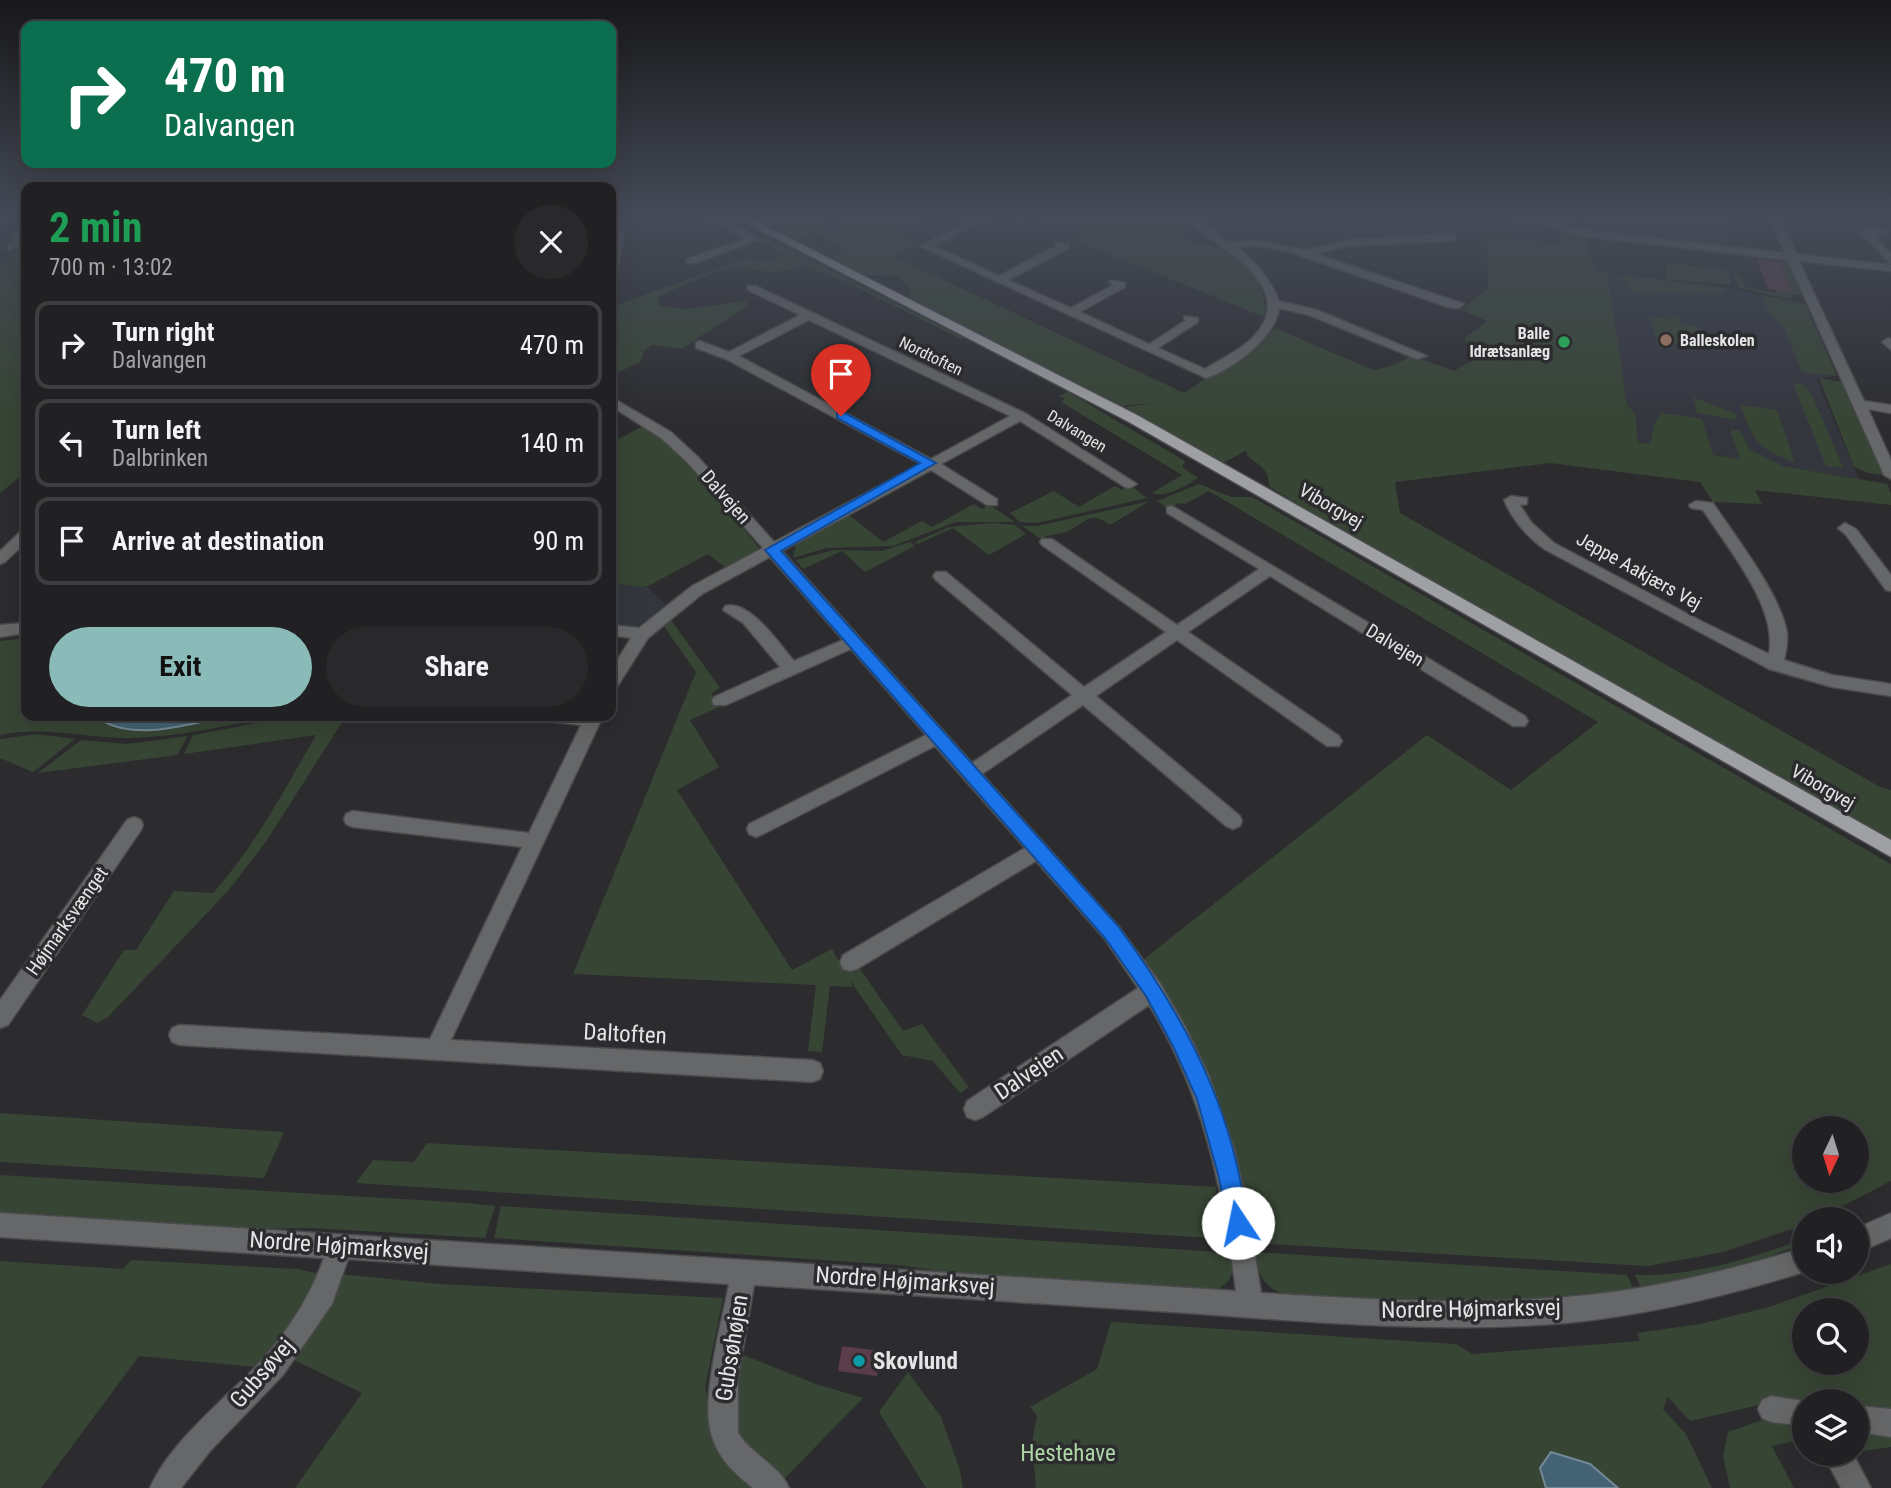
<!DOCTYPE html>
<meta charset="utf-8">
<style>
:root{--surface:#212123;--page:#29292b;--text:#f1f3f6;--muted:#a2a3a6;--line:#3e3e41;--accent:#8bbbb9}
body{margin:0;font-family:"Roboto Condensed",sans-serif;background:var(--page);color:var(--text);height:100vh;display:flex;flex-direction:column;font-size:26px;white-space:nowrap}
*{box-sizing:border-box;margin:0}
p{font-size:23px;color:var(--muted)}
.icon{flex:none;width:38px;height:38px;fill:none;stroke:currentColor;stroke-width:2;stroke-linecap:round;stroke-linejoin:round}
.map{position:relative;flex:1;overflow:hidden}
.sheet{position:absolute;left:21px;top:182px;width:595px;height:539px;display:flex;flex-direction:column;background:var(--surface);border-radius:14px;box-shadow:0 7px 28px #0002,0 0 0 2px var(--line)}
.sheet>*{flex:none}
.guide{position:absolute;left:21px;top:21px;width:595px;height:147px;border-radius:14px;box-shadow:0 7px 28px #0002,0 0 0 2px var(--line);background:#0b6e4f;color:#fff;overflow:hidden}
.needle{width:46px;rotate:184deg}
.fabs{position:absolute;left:1792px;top:1116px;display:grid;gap:14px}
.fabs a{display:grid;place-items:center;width:77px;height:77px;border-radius:50%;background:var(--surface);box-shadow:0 7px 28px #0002,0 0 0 2px var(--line);font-size:35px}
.pin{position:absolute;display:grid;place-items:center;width:60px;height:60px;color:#fff;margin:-72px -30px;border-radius:50% 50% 50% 0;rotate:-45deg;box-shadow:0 0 7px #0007}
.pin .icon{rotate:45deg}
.me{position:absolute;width:77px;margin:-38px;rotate:349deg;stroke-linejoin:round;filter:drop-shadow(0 0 5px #0008)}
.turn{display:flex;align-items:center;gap:24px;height:147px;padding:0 28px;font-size:32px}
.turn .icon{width:91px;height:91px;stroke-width:2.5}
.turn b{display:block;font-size:49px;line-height:60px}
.round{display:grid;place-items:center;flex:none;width:74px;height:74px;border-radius:37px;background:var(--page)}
.head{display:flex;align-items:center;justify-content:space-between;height:119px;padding:0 28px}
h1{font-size:42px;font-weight:700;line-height:52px;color:#1e9e55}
.action{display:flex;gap:14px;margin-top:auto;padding:14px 28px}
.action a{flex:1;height:80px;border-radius:42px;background:var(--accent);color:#111;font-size:28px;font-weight:700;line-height:80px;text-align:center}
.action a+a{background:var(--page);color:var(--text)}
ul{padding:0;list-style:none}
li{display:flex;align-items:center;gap:21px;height:88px;margin:0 14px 10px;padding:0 14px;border:4px solid var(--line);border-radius:14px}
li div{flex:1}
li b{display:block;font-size:26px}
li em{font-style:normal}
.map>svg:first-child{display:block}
</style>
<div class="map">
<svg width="1891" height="1488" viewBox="0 0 1891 1488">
<rect width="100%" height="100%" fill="#2c2c2f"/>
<g fill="#34363e">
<polygon points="1590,217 1715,217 1721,220 1730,249 1592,233"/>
<polygon points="1607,272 1724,288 1805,304 1837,376 1816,378 1859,479 1591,434"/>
<polygon points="611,583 647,587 666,604 637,627 611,625"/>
</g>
<g fill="#374534" fill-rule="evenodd">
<path d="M 755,217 L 819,217 L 815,222 L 836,227 L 855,217 L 919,217 L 892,233 L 917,243 L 893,256 L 1184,393 L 1255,346 L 1275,328 L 1373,370 L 1391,366 L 1412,356 L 1454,371 L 1473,360 L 1471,348 L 1464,339 L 1487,321 L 1462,310 L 1488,288 L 1486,237 L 1562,244 L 1561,231 L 1586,235 L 1595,270 L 1607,272 L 1627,405 L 1635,413 L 1638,442 L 1650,444 L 1654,426 L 1661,413 L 1702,419 L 1713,455 L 1740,459 L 1730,429 L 1740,431 L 1750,450 L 1782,466 L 1887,484 L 1891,493 L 1891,505 L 1755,490 L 1762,504 L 1713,502 L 1700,482 L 1550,463 L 1395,482 L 1400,513 L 1880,787 L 1891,790 L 1891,840 L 1323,520 L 1269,486 C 1270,470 1258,464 1246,455 L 1248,453 L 1245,451 L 1223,463 L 1125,407 L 1153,403 L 1121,406 L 911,300 L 909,286 L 897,276 L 864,275 L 830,259 L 843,251 L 842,246 L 814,233 L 795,240 Z"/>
<path d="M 1040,217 L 1182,217 L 1185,228 L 1181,237 C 1199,252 1208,240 1222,248 C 1247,260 1270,288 1264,317 L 1075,240 L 1085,234 Z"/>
<path d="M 763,237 L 795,253 L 794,257 L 800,256 L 812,261 L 964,338 L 961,339 L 847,282 L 802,265 C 770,278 762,267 732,268 C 718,269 672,290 659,297 L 658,306 L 687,309 L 745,301 L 748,306 L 681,349 L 652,345 L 644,351 L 641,361 L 611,376 L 611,307 L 747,258 L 764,262 L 787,255 L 759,239 Z"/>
<polygon points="26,238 26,472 0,493 0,266 11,258"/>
<polygon points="1762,257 1788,262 1802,295 1792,294 1791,299 1739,288 1733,273 1739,274 1745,287 1776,293 1776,290 1792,292 1780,261"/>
<polygon points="1666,263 1727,270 1731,285 1667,279"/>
<polygon points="1620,275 1724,288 1726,291 1716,293 1717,296 1694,291 1693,296 1671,292 1652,295 1631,292"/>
<path d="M 1762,295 L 1805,304 L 1837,376 L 1802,372 L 1782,324 C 1773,321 1763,305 1762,295 Z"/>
<polygon points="1671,315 1678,316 1682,324 1697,326 1704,347 1657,341 1651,317 1672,319"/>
<polygon points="1819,378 1841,382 1883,475 1868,473 1854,467"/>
<polygon points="1793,383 1801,384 1810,391 1843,467 1826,466"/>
<path d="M 1068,392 L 1185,461 L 1182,467 L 1198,478 C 1186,486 1167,498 1152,493 L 1182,475 L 1061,402 L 1065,398 L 1058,396 Z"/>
<polygon points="1693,397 1734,413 1737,420 1697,413"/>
<path d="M 1740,405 L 1777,410 L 1795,462 C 1756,449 1754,440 1740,405 Z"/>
<polygon points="645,425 678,450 760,549 725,567 708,554 648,586 641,587 611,583 611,443"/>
<path d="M 1199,484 L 1231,497 L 1252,497 L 1891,864 L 1891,1181 L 1816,1220 L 1804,1220 L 1804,1225 L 1723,1252 L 1648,1266 L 1253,1243 L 1227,1124 L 1186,1034 L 1143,960 L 1427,735 L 1511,790 L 1598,722 L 1209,491 L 1185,504 L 1178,503 L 1169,509 L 1157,501 ZM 1804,1129 L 1857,1129 L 1857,1181 L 1804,1181 Z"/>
<polygon points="1130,485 1147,498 1037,523 1020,522 1010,513 1054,491 1079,507 1115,486 1122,490"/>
<path d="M 1150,501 L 1110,525 C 1086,508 1085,527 1063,533 C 1054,535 1049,534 1041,539 L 1022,526 L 1037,526 Z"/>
<polygon points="974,504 982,509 990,505 1015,522 956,522 893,546 826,548 793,558 796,544 849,515 883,542 922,521 932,527"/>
<polygon points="992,523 1015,525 1026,534 989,555 953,528 918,544 915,542 949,527"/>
<polygon points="910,542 915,546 865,572 842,551 803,569 796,560 834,550 882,551"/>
<polygon points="671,620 720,688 711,694 721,706 690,720 719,767 677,790 792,970 832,949 844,971 858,966 903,1031 922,1024 969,1087 960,1093 933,1061 902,1055 849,979 853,987 830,986 822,1052 808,1051 816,985 573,974 696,672 663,625"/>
<path d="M 26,638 L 26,716 L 95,716 L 104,723 L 182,727 L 227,716 L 273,716 C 230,726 167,739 124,738 C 82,737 42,726 0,735 L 0,641 Z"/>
<path d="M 295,716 L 346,716 L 265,843 L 228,891 L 108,1017 L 97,1023 L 82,1015 L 124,950 L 136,950 L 174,891 L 213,893 C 255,846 285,789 316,735 L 184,754 L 193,735 Z"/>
<polygon points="37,734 75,739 33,772 0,758 0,739"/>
<polygon points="188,736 177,755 38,773 81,740 127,744"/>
<polygon points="0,1113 284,1132 264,1178 0,1162"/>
<polygon points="427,1143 1216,1187 1211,1238 356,1183 373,1160 414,1162"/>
<polygon points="0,1175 468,1203 495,1206 485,1238 311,1228 223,1229 0,1216"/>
<path d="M 501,1206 L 1235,1253 C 1235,1273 1231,1284 1212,1292 L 991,1278 L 898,1265 L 494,1238 Z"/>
<path d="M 1804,1239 L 1804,1243 L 1738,1269 L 1641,1288 L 1635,1275 C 1691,1277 1752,1258 1804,1239 Z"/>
<path d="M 1252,1252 L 1627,1275 L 1634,1290 C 1520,1306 1406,1302 1292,1297 C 1265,1290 1259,1276 1252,1252 Z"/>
<path d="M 131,1260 L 298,1269 L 319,1274 C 302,1309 282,1337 256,1367 L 139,1356 L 41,1488 L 0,1488 L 0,1261 L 123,1269 Z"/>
<path d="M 1891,1264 L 1891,1412 L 1857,1408 L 1857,1402 L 1807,1402 L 1768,1397 L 1763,1404 L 1690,1421 L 1668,1397 L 1663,1409 L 1686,1434 L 1712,1488 L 1036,1488 L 1032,1442 L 1037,1416 L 1030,1407 L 1097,1369 L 1111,1322 L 1456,1344 L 1472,1354 L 1640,1341 L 1637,1333 L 1700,1324 L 1769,1307 ZM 1804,1311 L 1857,1311 L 1857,1363 L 1804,1363 Z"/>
<polygon points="339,1274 439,1284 723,1298 705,1387 721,1458 753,1488 295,1488 362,1393 290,1358"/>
<path d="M 741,1354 L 816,1384 L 863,1398 L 785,1478 C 721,1435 730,1425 741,1354 Z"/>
<polygon points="908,1372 941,1417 960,1470 963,1488 926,1488 879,1412"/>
<polygon points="1771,1417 1788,1426 1804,1429 1804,1439 1772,1446 1794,1488 1730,1488 1723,1456 1728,1432"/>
<polygon points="1857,1431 1891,1435 1891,1447 1857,1452"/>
</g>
<g fill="#436273" stroke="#738996" stroke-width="2">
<path d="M 95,716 L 227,716 C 187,725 130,743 95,716 Z"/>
<polygon points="1551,1452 1590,1464 1618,1488 1546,1488 1540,1468"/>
</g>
<g fill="#5a3d49">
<polygon points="1757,259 1780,262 1792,292 1768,289"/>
<polygon points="842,1346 880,1351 877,1376 838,1371"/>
</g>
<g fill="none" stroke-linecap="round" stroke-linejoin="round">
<g stroke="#494a4c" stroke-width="3">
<g id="minor">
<polygon points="708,217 721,217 759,240 695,263 687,263 687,259 745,239"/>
<path d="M 977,217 L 991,217 L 934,246 L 999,276 L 1056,246 L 1055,242 L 1069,244 L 1069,248 L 1008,280 L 1071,308 L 1113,285 L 1109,282 L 1111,280 L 1125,283 L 1125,287 L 1080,312 L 1149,344 L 1185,321 L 1184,316 L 1198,318 L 1198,322 L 1158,348 L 1205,369 C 1222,358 1242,350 1255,335 C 1301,284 1212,245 1183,217 L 1195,217 L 1229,242 L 1258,240 L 1305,250 L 1348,240 L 1453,233 L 1457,238 L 1452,241 L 1348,246 L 1316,254 L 1464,304 L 1459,308 L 1451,308 L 1287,251 L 1258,246 L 1237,247 C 1256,262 1270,278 1279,301 L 1317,310 L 1427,356 L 1417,359 L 1309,315 L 1279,308 C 1276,337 1233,369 1206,378 L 920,246 Z"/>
<polygon points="1526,217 1564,222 1577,229 1785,253 1769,217 1779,217 1796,254 1891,265 1891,271 1799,261 1864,401 1891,405 1891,413 1868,409 1891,460 1891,479 1884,475 1788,260 1574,235 1561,228 1519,220"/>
<polygon points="26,221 26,232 17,248 8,250 7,248 22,222"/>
<polygon points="611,223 626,228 616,276 611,279 611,252 615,230 611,229"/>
<polygon points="1866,229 1887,231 1887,235 1875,236 1891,254 1891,264 1862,234 1861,232"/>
<path d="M 748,286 L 756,286 L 1025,413 L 1137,484 L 1130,488 L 1125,487 L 1020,421 L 941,464 L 997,499 L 997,505 L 987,505 L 931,470 L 782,551 L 972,763 L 1072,695 L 936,580 L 933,576 L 936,572 L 946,572 L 1084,687 L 1166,632 L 1042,545 L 1040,542 L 1042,539 L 1052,539 L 1177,625 L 1259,569 L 1167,513 L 1167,507 L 1172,506 L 1525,716 L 1528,721 L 1525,726 L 1513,726 L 1270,576 L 1188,632 L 1339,736 L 1342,741 L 1339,746 L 1327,746 L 1177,640 L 1096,696 L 1240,816 L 1242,821 L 1240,826 L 1233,829 L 1226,826 L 1083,705 L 982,774 L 1118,926 L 1160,983 L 1185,1026 L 1209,1076 L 1234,1149 L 1246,1200 L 1261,1293 C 1362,1299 1464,1306 1565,1297 C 1646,1291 1726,1271 1804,1248 L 1804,1272 C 1726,1296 1647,1315 1566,1323 C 1435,1334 1303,1321 1173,1312 C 1033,1303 894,1294 754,1285 L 738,1378 L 738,1433 C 751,1454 780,1466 789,1488 L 753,1488 C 734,1473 717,1457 711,1433 C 701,1397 722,1322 729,1284 L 348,1259 L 332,1304 L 283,1375 L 210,1451 L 181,1488 L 150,1488 C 170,1441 228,1397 263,1359 C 289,1330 311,1294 324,1258 L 0,1237 L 0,1213 L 1236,1291 C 1223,1189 1203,1093 1149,1005 L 983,1117 L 975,1120 L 967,1117 L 964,1109 L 967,1101 L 1138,988 L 1104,938 L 1036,861 L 857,969 L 850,971 L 843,969 L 840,962 L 843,955 L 1025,848 L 935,746 L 763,834 L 756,837 L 749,834 L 747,829 L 749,824 L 926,735 L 851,649 L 726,705 L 714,705 L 712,701 L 714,697 L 780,667 L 743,623 L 723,610 L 725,606 C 750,599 780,645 794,661 L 843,640 L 770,557 L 702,594 L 648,638 L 617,687 L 611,689 L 611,670 L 631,638 L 611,635 L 611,625 L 639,628 L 692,586 L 763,548 L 688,463 L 661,438 L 611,406 L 611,397 L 671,432 L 698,457 L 774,542 L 921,464 L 726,359 L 696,348 L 696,342 L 700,341 L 729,352 L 800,315 L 748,290 ZM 809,320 L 1010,416 L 931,459 L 739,356 Z"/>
<polygon points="1888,338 1891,339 1891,350 1882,342"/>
<path d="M 1511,496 L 1527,498 L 1527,504 L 1520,505 L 1531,522 L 1554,543 L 1703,622 L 1769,654 C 1778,607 1728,549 1703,510 L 1691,508 L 1689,505 L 1696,501 L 1713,503 C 1735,536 1781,595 1787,633 C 1788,642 1786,652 1784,660 L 1832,675 L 1891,684 L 1891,696 L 1832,687 L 1769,669 L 1544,549 C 1526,535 1513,521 1504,500 Z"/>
<polygon points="1845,523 1856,529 1891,575 1891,591 1886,590 1846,535 1838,528"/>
<polygon points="26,529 26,542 5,562 0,564 0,551 21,531"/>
<polygon points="26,623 26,633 0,637 0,625"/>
<polygon points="546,716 603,716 451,1040 812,1060 820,1063 823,1071 820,1079 812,1082 180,1045 172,1042 169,1035 172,1028 180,1025 430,1039 522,847 353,827 346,824 344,819 346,814 353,811 529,833 581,725 548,721"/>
<polygon points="134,817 141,820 143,825 141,830 8,1025 0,1028 0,1000 127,820"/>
<polygon points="1891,1213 1891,1238 1857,1253 1857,1228"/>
<polygon points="1771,1396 1809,1402 1804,1402 1804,1426 1771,1422 1762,1418 1758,1409 1762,1400"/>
<polygon points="1857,1406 1891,1409 1891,1437 1857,1432"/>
<polygon points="1823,1454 1853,1454 1871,1488 1841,1488"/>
</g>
</g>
<g stroke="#494a4c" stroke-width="3">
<polygon id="major" points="735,217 748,217 1137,415 1891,840 1891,857 1127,421"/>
</g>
<use href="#minor" fill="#666768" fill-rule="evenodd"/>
<use href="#major" fill="#9fa0a3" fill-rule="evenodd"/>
</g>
<linearGradient id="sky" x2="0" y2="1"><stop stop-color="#18181a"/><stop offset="0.51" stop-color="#454b58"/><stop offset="1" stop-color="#454b58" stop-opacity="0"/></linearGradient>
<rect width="1891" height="426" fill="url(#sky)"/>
<path fill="#1a73e8" stroke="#114b97" stroke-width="2" d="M 837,413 L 845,413 L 936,463 L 781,551 L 1118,926 C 1176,1005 1222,1086 1241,1184 C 1244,1198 1251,1217 1246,1230 L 1238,1234 L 1230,1230 L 1218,1174 L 1197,1099 L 1174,1048 L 1146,996 L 1105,938 L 765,550 L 920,463 L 837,418 Z"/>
<circle fill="#8d6e63" stroke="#2c2c2f" stroke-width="2.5" cx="1666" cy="340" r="7"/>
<circle fill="#2e9e5b" stroke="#2c2c2f" stroke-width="2.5" cx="1564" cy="342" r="7"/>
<circle fill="#0f9aa8" stroke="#2c2c2f" stroke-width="2.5" cx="859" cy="1361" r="7"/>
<g text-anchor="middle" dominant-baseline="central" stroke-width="7" stroke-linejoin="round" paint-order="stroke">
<g font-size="16" font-weight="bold" fill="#e4e5e6" stroke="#2c2c2f" text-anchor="end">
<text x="1550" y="333">Balle<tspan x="1550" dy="18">Idrætsanlæg</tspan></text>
<text x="1680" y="340" text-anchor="start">Balleskolen</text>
</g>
<g font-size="16" fill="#e4e5e6" stroke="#2c2c2f">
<text transform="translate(931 356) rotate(26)">Nordtoften</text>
<text transform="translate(1077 431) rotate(31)">Dalvangen</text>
</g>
<g font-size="19" fill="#e4e5e6" stroke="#2c2c2f">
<text transform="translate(726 497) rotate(49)">Dalvejen</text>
<text transform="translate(1331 506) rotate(30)">Viborgvej</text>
<text transform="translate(1639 571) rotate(29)">Jeppe Aakjærs Vej</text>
<text transform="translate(1395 645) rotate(31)">Dalvejen</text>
<text transform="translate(1823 787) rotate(30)">Viborgvej</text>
<text transform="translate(67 921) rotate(-55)">Højmarksvænget</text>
</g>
<g font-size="23" fill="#e4e5e6" stroke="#2c2c2f">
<text transform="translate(625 1034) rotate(3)">Daltoften</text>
<text transform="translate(1029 1073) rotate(-34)">Dalvejen</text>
<text transform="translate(339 1246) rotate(4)">Nordre Højmarksvej</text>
<text transform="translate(905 1281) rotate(4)">Nordre Højmarksvej</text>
<text transform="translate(1471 1309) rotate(-1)">Nordre Højmarksvej</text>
<text transform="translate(732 1348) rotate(-81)">Gubsøhøjen</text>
<text transform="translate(262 1373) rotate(-49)">Gubsøvej</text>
</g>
<g font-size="23" font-weight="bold" fill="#e4e5e6" stroke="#2c2c2f" text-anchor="start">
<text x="873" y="1361">Skovlund</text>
</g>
<g font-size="23" fill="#aed5a7" stroke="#2c2c2f">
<text x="1068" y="1453">Hestehave</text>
</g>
</g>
</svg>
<div class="fabs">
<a><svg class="needle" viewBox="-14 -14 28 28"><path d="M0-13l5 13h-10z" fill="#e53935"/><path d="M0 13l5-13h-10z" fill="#a2a3a6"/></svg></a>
<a><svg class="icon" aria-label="sound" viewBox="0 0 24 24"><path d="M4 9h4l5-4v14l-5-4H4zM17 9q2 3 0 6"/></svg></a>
<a><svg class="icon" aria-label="search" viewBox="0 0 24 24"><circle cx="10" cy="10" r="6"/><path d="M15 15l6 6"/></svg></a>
<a><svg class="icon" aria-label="layers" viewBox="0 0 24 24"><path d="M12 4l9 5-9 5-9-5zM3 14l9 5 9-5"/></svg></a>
</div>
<div class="pin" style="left:841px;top:416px;background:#d93025"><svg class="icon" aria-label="arrive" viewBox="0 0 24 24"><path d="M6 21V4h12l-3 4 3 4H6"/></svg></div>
<svg class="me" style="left:1238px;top:1223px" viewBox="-20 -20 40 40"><circle r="19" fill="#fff"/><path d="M0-13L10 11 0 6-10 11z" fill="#1a73e8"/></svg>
<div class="guide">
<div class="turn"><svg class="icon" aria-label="right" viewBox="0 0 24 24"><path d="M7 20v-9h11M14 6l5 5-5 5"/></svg><div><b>470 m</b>Dalvangen</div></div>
</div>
<section class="sheet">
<div class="head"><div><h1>2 min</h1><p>700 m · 13:02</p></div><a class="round"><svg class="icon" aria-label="close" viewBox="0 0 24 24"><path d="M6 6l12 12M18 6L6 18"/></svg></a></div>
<ul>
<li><svg class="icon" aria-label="right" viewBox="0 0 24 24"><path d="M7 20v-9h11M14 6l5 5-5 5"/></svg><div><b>Turn right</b><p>Dalvangen</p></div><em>470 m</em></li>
<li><svg class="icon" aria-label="left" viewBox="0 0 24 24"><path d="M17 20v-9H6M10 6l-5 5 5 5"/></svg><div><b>Turn left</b><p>Dalbrinken</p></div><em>140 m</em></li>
<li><svg class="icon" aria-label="arrive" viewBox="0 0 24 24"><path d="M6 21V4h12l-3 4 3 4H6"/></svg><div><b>Arrive at destination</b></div><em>90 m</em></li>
</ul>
<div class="action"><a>Exit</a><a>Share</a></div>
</section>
</div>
